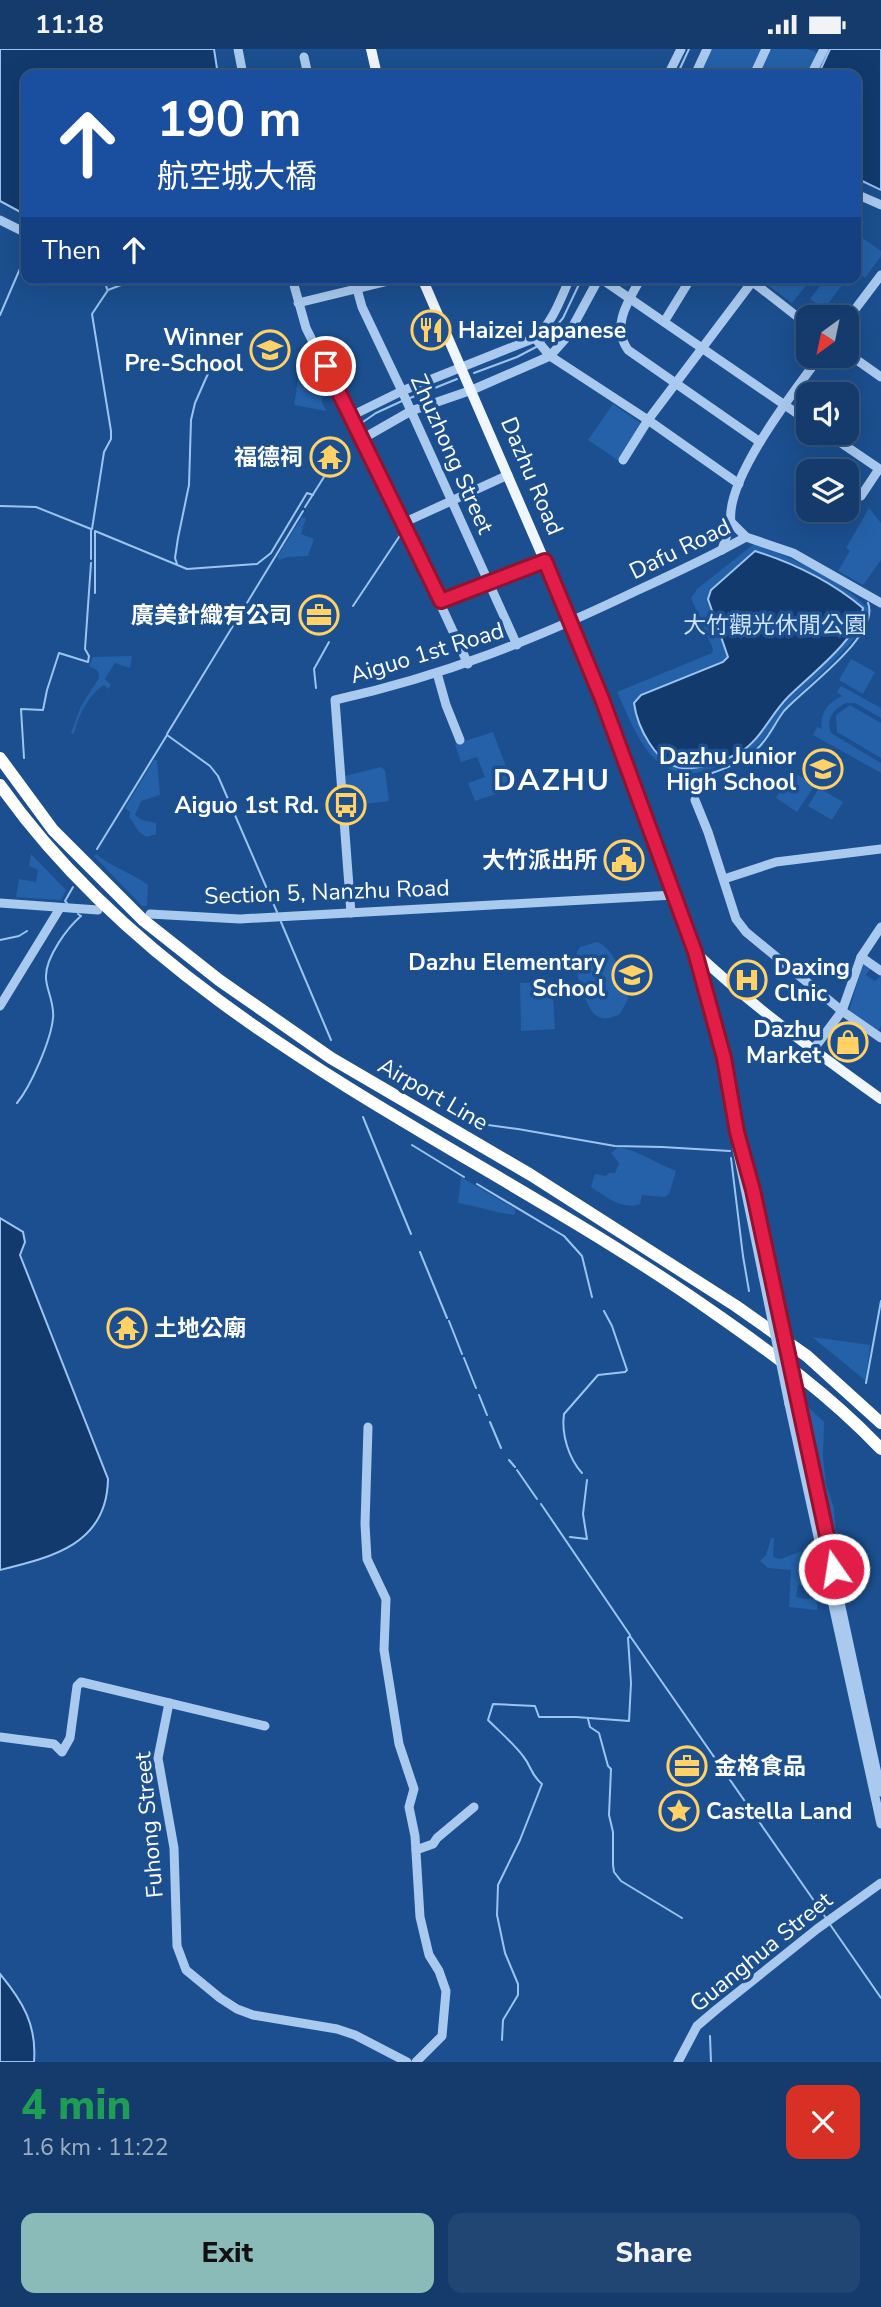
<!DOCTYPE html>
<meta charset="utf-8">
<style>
:root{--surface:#143b6b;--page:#214673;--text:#f1f3f6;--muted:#9dadc1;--line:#33557e;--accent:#8bbbb9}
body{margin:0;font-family:"Nunito Sans","Noto Sans TC",sans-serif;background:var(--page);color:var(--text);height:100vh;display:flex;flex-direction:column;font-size:26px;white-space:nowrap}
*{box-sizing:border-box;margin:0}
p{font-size:23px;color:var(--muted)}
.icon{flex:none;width:38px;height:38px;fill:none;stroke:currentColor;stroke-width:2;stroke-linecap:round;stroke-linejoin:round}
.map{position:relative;height:2013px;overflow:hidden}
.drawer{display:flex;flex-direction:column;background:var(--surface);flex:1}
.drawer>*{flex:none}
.top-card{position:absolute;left:21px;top:21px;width:840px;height:214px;border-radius:14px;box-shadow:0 7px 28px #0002,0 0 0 2px var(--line);background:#1a4fa0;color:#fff;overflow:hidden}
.needle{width:46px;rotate:213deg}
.buttons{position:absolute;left:796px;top:256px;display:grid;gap:14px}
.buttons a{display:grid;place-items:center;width:63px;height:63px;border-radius:14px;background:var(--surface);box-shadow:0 7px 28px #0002,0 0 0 2px var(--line);font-size:35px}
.pin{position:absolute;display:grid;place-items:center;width:60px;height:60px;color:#fff;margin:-30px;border:4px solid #fff;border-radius:50%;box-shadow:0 2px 7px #0007}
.me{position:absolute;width:77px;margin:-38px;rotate:347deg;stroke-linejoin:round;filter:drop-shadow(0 0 5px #0008)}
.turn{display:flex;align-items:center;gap:24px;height:147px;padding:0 21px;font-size:32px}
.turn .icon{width:91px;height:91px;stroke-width:2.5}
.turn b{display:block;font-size:49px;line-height:60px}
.then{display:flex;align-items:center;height:66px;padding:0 21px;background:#0003;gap:14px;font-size:26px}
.round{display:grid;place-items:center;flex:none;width:74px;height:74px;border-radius:14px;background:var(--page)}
.headline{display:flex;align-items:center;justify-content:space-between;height:119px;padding:0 21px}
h1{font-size:42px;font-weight:800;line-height:52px;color:#1e9e55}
.cta{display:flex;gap:14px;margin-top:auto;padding:14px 21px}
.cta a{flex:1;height:80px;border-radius:14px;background:var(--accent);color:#111;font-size:28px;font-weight:800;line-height:80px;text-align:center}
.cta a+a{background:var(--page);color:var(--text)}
.status{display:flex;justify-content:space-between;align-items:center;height:49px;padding:0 35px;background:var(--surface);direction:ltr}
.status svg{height:19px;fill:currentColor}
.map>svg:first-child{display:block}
</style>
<div class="status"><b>11:18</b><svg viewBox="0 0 49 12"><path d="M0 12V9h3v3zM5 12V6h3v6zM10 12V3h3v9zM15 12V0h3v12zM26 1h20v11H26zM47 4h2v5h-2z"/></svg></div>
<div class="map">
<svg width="881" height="2013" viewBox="0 0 881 2013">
<rect width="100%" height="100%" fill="#1b4f8f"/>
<g fill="#2461a8">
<polygon points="711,0 762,0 750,26 700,26"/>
<polygon points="769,0 808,0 818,4 807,26 757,26"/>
<polygon points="861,188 881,202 881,207 865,229 856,222 856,195"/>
<polygon points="762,229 812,229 792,254 761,231"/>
<polygon points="826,229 834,229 842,236 824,260 810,250"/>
<polygon points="300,320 321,320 332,345 321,350 326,362 294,356"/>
<polygon points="613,355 642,375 619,412 588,391"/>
<polygon points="869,459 881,474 881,511 863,536 838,522 850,502 846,499"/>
<polygon points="302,468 306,469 301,485 314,490 308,507 288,508 279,511 277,508"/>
<path d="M 754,495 C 793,508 840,531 869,560 C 869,584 813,631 795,649 C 779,666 769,688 750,703 C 739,712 725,715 711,720 C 654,740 636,684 617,643 L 712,604 L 713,600 L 691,549 L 697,540 Z"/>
<path d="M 132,607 L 130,619 L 115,614 L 105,630 L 111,636 L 108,640 L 104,636 C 90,644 78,667 75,682 L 73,685 L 71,684 L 81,657 L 99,629 L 98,622 L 89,617 L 93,608 Z"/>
<polygon points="851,610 875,623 863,645 839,631"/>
<path d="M 841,637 L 881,659 L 881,669 L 855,654 L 846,654 C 833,660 826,670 831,684 L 881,714 L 881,724 L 813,686 L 817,678 L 822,680 C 819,664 829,653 842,647 L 837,643 Z"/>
<polygon points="850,656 881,674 881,709 837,683 836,666"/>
<polygon points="493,683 514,739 475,752 468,734 485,728 477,708 461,713 455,695"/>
<path d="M 154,711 L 157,711 L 160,746 L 141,752 L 135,766 L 142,771 L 156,774 L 156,785 L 147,788 C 133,781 136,773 129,769 L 130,763 L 125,759 Z"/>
<polygon points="381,718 385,721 389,752 348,757 345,727"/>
<polygon points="792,723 815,736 797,763 776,749"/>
<polygon points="819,739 843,753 832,771 808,757"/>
<polygon points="31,805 66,841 61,851 16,848 19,830 36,833 38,821 29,817"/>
<path d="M 96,805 C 111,818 131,823 148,836 L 147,857 L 142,857 L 94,807 Z"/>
<path d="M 597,893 C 615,899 625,932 628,950 L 620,965 C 595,978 589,960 582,940 C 577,925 570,913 580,898 Z"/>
<polygon points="863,915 870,920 866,926 875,932 881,927 881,977 877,983 849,962"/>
<polygon points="552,933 555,980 521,982 520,934"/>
<path d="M 618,1098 C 639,1102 656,1114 676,1122 L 669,1145 L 665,1148 L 642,1146 L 640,1155 C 623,1162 605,1147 591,1138 L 595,1125 L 606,1127 L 609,1124 L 615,1124 L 619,1114 L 611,1104 Z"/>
<path d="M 461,1128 L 515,1160 L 515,1166 C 495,1164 478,1157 458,1154 Z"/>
<polygon points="812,1288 870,1296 866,1332"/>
<polygon points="803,1353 824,1373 823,1408 826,1435 834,1459 838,1517 834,1515"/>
<polygon points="771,1489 774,1489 773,1508 781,1510 802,1502 811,1508 814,1519 810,1524 809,1534 798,1536 796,1548 804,1550 817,1549 817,1561 789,1558 791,1521 768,1519 760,1512 766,1506"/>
</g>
<g fill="#123a6d" stroke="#9cc4f0" stroke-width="2">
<polygon points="0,0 214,0 218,26 26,26 26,166 0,152"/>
<polygon points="830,0 881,0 881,141 856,129 856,26 818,26"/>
<path d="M 755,502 C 793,514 832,533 863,559 C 859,589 809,627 788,648 C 770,666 761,691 739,704 C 724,712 699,721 682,719 C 656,716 637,677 634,654 L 641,646 L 723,613 L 728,608 L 708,550 L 711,541 Z"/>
<path d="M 0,1169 L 23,1183 L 25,1193 L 20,1206 L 108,1430 C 107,1495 53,1508 0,1521 Z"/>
<path d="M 0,1925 C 23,1953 37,1976 34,2013 L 0,2013 Z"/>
</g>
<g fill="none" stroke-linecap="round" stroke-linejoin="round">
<g stroke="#9cc4f0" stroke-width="2">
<polyline points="677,26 689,0"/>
<polyline points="104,229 107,240"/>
<polyline points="127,236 165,233"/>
<polyline points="0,266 25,208"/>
<polyline points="544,292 563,269 582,229"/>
<polyline points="474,324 517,308 538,297"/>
<polyline points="410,349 457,330"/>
<polyline points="360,375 376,364 402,352"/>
<polyline points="0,457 36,458 91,480 91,510"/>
<polyline points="305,458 324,428"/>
<polyline points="92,480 104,403 111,390 111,382 92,265 108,241 121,236"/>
<polyline points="177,515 175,509 178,489 189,436 191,371 195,354 214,311"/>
<polyline points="95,544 95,482 187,520 257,515 271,504 307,444 313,446"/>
<polyline points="353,557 401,485"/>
<polyline points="316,639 314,620 329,593"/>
<polyline points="167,685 303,462"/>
<polyline points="24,709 21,660 43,661 47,641 59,604 88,613 89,607 85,600 91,514"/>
<path d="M 712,724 C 727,719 743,713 755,702 C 769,690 774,675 784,662 C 803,640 881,586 868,554"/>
<polyline points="97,800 167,686 210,717 218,727 277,863"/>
<polyline points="67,854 65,852 73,838"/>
<polyline points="281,873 331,991"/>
<polyline points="0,891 19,887 27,882"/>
<path d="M 17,1054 C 31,1037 51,991 53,969 C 55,954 45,938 46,927 C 46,908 67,879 81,867 L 78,865"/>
<polyline points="363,1068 411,1185"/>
<polyline points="466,1073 518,1080 615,1097 662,1098 730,1102"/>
<polyline points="412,1096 464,1128"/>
<polyline points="731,1109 743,1207 749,1242"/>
<polyline points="477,1135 564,1187 582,1207 592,1248"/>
<polyline points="420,1203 447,1269"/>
<polyline points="449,1272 462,1305"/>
<polyline points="464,1309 476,1339"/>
<polyline points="866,1334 881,1252"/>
<polyline points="479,1346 487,1366"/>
<polyline points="490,1373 501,1399"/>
<polyline points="509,1411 515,1418"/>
<polyline points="517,1421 537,1450"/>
<path d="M 582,1424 C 569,1410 561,1385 564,1365 L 598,1326 L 625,1323 L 627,1321 L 612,1277 L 604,1262"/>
<polyline points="541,1455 630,1586"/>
<polyline points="570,1488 587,1490 583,1465 587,1431"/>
<polyline points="588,1670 590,1678 599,1684 608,1717 611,1720 609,1766 613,1783 613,1816 614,1823 621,1832 682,1869"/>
<polyline points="829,1874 881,1949"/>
<polyline points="710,1987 711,2013"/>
<path d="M 502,1991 L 503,1971 L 518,1946 L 518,1935 L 505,1904 L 497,1866 L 498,1836 L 520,1791 L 542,1735 C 530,1725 532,1718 523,1707 C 513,1694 500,1683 488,1671 L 493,1655 L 535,1657 L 539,1668 L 576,1668 L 629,1672 L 631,1634 L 628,1589 L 630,1587 L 826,1869"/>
</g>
<g stroke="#a9c9ee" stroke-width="9">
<polyline points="238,0 243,26"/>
<polyline points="304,8 308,26"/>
<polyline points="668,26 681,0"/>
<polyline points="695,26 707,0"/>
<polyline points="754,26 766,0"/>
<polyline points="811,26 824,0"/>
<polyline points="856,145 881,156"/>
<polyline points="0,171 26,184"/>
<polyline points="292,229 306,279 403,474 468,615"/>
<polyline points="354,229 362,258 402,342 517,596"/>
<polyline points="600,229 808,372"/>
<path d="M 641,229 C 628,252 611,277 628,301 L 760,393"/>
<polyline points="749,230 808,276"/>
<polyline points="298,254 401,229"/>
<polyline points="847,271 881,226"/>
<polyline points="664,273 691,229"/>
<polyline points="535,289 550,307 648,371 739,435"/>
<polyline points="847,304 881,328"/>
<path d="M 351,367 L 402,342 L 535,289 C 553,273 560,251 570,229"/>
<polyline points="825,383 881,421"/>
<polyline points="362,390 411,362 472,341 550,307 567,288 599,229"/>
<polyline points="623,411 648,371 755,229"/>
<polyline points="861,447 879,420"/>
<polyline points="403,474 508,426"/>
<path d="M 746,488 L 731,473 C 725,430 795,341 821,306"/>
<polyline points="722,501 731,473"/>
<polyline points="441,552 545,512"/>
<polyline points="437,624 446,656 460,691"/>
<polyline points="695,751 708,783 736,870 746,883 842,962 881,989"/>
<polyline points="724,830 776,813 881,800"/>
<polyline points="0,854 98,861"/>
<path d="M 351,864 L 335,651 C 444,627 536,590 636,542 C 673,525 710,508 746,488 L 793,504 L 881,554"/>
<polyline points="150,865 240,870 674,846"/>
<polyline points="695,903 724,1009 737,1083 737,1100 763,1227"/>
<polyline points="861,908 881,922"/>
<polyline points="0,957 60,859"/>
<polyline points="813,1001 842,962 861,908 881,878"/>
<polyline points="741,1095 771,1227"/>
<polyline points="797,1354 881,1743"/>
<polyline points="789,1355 881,1775"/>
<polyline points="368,1378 365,1475 367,1510 386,1550 384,1601 399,1695 414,1740 409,1758 415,1787 420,1868 429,1906 439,1922 446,1942 442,1987 416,2013"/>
<polyline points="169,1654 265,1677"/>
<polyline points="0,1688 54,1695 62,1703 70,1689 77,1637 81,1633 169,1654 158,1709 174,1799 177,1897 186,1921 220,1949 237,1960 253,1966 337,1980 355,1986 407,2013"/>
<polyline points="416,1801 433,1795 437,1789 474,1758"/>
<polyline points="678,2013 697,1977 717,1960 817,1880 881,1834"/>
</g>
<g stroke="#f0f6ff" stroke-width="10">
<polyline points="371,0 377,26"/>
<path d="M 422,229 L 571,573 L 602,650 L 695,903 C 752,957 817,1004 881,1050"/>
</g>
<g stroke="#fff" stroke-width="12">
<polyline points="0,709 53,781 143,871 219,931 331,1009 531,1126 736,1257 807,1307 881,1374"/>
<path d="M 0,736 C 173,981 475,1095 713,1263 C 772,1304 831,1347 881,1400"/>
</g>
<g stroke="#a9c9ee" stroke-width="9">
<polyline points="763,1227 789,1355"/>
<polyline points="771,1227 797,1354"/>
</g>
</g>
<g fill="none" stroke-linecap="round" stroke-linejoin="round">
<g stroke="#92132f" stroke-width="18">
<polyline id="route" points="326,317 441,552 545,512 602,650 695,903 724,1009 737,1083 753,1141 834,1520"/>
</g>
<use href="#route" stroke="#e11d48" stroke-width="12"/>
</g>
<defs>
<g id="restaurant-ring" transform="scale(2.0125)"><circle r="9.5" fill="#1b4f8f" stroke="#ffd166" stroke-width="1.5"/><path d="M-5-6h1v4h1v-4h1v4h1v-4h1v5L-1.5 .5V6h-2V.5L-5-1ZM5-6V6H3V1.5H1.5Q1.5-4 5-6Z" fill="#ffd166"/></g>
<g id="school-ring" transform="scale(2.0125)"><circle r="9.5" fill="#1b4f8f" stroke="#ffd166" stroke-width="1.5"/><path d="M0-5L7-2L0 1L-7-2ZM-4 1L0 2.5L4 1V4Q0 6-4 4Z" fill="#ffd166"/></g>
<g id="temple-ring" transform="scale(2.0125)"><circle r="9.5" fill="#1b4f8f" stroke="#ffd166" stroke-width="1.5"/><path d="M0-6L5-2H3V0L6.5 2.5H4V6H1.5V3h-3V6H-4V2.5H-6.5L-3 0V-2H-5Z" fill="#ffd166"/></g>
<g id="office-ring" transform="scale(2.0125)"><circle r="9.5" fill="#1b4f8f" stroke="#ffd166" stroke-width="1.5"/><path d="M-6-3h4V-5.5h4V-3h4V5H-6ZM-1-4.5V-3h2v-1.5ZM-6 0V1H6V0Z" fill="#ffd166"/></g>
<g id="bus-ring" transform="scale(2.0125)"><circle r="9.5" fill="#1b4f8f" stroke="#ffd166" stroke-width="1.5"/><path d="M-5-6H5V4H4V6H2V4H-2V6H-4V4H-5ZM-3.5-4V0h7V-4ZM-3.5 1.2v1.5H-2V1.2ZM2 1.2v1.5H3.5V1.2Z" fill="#ffd166"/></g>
<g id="civic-ring" transform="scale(2.0125)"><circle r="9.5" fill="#1b4f8f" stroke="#ffd166" stroke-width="1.5"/><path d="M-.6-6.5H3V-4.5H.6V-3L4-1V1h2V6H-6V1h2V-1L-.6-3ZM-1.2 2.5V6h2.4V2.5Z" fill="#ffd166"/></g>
<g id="hospital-ring" transform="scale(2.0125)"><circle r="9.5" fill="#1b4f8f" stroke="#ffd166" stroke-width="1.5"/><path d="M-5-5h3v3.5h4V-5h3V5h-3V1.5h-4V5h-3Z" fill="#ffd166"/></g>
<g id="shop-ring" transform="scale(2.0125)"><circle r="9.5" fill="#1b4f8f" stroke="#ffd166" stroke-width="1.5"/><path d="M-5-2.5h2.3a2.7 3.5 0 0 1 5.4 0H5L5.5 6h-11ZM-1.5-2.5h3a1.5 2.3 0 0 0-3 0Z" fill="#ffd166"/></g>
<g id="sight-ring" transform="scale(2.0125)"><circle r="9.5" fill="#1b4f8f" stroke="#ffd166" stroke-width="1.5"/><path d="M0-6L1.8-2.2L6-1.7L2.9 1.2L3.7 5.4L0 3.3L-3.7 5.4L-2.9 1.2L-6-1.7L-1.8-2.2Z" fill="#ffd166"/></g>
</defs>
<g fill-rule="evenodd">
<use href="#restaurant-ring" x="431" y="281"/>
<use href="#school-ring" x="270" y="301"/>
<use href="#temple-ring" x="330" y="408"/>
<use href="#office-ring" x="319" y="566"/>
<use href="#school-ring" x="823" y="720"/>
<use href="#bus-ring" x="346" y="756"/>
<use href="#civic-ring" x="624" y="811"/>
<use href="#school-ring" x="632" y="926"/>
<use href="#hospital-ring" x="747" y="931"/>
<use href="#shop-ring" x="848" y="993"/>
<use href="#temple-ring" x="127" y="1279"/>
<use href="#office-ring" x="687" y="1717"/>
<use href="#sight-ring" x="679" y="1762"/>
</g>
<g text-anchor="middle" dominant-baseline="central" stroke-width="7" stroke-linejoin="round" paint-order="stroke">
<g font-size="23" font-weight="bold" fill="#fff" stroke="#1b4f8f" text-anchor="end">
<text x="458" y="281" text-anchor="start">Haizei Japanese</text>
<text x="243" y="288">Winner<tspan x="243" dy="26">Pre-School</tspan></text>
<text x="303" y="408">福德祠</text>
<text x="292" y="566">廣美針織有公司</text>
<text x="796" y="707">Dazhu Junior<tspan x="796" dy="26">High School</tspan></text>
<text x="319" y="756">Aiguo 1st Rd.</text>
<text x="597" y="811">大竹派出所</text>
<text x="605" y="913">Dazhu Elementary<tspan x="605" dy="26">School</tspan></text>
<text x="774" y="918" text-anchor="start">Daxing<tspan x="774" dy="26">Clnic</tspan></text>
<text x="821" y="980">Dazhu<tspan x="821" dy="26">Market</tspan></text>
<text x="154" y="1279" text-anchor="start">土地公廟</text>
<text x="714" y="1717" text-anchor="start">金格食品</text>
<text x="706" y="1762" text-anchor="start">Castella Land</text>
</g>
<g font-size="23" fill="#fff" stroke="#1b4f8f">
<text transform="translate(452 405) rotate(66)">Zhuzhong Street</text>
<text transform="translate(532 427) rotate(67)">Dazhu Road</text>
<text transform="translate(680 500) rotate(-26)">Dafu Road</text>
<text transform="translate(427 604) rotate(-17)">Aiguo 1st Road</text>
<text transform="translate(327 843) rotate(-2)">Section 5, Nanzhu Road</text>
<text transform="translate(433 1045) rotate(30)">Airport Line</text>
<text transform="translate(149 1776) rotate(-95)">Fuhong Street</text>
<text transform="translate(761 1903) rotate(-39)">Guanghua Street</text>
</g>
<g font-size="23" fill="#cfe3fa" stroke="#1b4f8f">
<text x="775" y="576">大竹觀光休閒公園</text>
</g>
<g font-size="30" font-weight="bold" letter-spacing="2" fill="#fff" stroke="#1b4f8f">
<text x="552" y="731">DAZHU</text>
</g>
</g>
</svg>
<div class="buttons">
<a><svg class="needle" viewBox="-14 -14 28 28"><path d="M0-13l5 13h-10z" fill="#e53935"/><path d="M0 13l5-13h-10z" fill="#9dadc1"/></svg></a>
<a><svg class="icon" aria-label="sound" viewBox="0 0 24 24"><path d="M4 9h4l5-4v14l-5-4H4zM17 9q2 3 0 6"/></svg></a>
<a><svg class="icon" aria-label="layers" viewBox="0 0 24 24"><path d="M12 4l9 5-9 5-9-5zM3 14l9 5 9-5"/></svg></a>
</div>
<div class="pin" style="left:326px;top:317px;background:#d93025"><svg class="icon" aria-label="arrive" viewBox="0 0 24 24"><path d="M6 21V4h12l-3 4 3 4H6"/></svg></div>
<svg class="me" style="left:834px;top:1520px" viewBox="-20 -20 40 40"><circle r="17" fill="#e11d48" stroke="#fff" stroke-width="3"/><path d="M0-11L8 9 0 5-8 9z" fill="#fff"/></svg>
<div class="top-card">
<div class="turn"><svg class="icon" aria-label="ahead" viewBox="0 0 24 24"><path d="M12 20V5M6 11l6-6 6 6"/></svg><div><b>190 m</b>航空城大橋</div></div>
<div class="then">Then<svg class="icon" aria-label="ahead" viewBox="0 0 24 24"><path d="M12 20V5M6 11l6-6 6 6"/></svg></div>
</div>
</div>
<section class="drawer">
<div class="headline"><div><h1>4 min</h1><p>1.6 km · 11:22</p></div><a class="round" style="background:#d93025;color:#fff"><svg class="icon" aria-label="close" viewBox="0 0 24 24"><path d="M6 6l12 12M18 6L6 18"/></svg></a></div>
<div class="cta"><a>Exit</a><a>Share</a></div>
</section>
